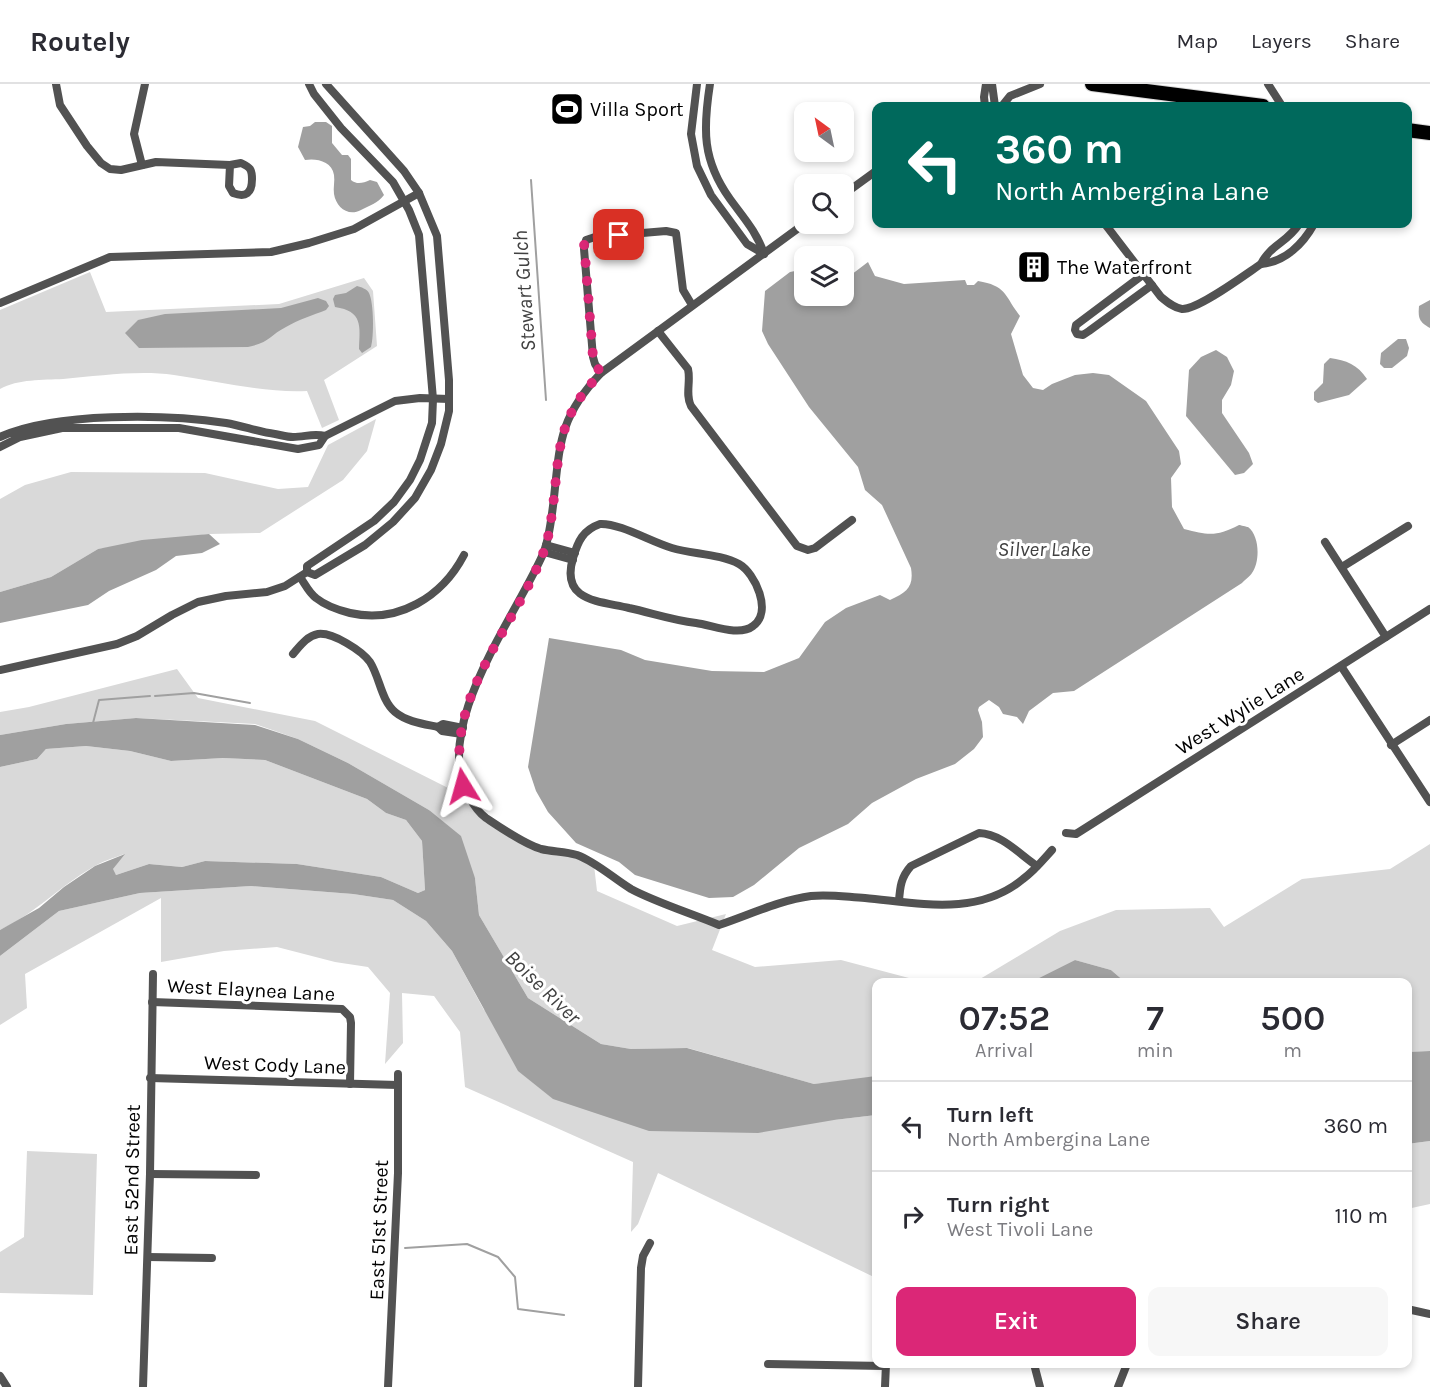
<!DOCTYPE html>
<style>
:root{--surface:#fff;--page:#f7f7f7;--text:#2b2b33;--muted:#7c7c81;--line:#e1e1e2;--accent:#db2777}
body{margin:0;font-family:Karla,sans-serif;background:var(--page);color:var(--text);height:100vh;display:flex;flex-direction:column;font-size:22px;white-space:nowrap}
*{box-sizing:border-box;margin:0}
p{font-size:20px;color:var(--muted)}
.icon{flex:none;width:33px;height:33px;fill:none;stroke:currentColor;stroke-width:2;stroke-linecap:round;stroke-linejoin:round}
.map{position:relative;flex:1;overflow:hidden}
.panel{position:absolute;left:872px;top:894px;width:540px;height:390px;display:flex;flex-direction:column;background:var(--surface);border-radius:12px;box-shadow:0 3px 9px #0003}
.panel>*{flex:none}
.hud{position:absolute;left:872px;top:18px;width:540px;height:126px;border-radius:12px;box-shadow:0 3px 9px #0003;background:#00695c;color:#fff;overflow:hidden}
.needle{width:39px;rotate:327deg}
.tools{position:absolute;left:794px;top:18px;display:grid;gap:12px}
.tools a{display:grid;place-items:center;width:60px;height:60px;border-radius:12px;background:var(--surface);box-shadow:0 3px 9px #0003;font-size:30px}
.pin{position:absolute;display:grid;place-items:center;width:51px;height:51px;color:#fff;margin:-26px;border-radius:12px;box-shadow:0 3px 9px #0006}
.me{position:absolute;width:66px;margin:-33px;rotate:352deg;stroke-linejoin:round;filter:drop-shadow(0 0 4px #0008)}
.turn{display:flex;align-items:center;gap:21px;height:126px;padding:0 24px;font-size:27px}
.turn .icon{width:78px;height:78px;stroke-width:2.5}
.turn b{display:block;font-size:42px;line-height:51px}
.eta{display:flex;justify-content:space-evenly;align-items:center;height:102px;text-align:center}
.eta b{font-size:36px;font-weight:600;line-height:42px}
.action{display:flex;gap:12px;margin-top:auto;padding:12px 24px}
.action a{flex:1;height:69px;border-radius:12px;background:var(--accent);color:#fff;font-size:24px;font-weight:600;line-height:69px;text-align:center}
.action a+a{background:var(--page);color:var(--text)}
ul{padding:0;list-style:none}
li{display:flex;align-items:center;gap:18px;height:90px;padding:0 24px;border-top:2px solid var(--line)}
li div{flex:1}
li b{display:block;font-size:22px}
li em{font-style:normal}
header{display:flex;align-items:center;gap:36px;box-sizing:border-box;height:84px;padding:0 30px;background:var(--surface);border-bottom:2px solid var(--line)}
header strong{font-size:28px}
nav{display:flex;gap:33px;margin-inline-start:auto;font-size:21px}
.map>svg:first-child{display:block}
</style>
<header>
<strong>Routely</strong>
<nav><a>Map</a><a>Layers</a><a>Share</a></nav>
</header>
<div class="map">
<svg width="1430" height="1303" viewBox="0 0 1430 1303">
<rect width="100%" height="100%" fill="#fff"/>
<g fill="#d9d9d9">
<path d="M 90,188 L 106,228 L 279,220 L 364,194 L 373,207 L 377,262 L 324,296 L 339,336 L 322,344 L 307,307 C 262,309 218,297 174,291 C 138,286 99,292 63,295 C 43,296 18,295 0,305 L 0,226 Z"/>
<polygon points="376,335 367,367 343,396 260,449 209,450 98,465 51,493 0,508 0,415 25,401 71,388 205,389 278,405 308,403 328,361"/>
<polygon points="177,585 198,614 315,637 470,715 484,733 532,762 565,768 594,781 597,807 677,842 726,830 712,866 755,883 841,876 924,898 876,898 876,992 873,994 814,1000 688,964 631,965 601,960 528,914 479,831 475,794 429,726 348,679 298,655 255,640 136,634 66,640 0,651 0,628 29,623"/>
<path d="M 86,662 L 130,667 L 171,677 L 223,674 L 265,676 L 367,715 L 386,729 L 406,736 L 422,757 L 425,806 L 418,809 L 381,793 L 297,780 L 205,777 L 182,783 L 149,780 L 116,791 L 112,786 L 124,770 C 114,774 103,777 93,783 C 60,802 36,829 0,846 L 0,683 L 37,675 L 46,665 Z"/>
<polygon points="1430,760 1430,967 1407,968 1407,898 1125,898 1111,886 1075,876 1031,898 975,898 1060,847 1116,826 1210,824 1224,843 1302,795 1390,785"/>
<polygon points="251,802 353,810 393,816 426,837 452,867 484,926 834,1036 876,1031 876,1194 658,1089 638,1140 631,1148 633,1078 465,1003 460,948 434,912 402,909 403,959 385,980 390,909 368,883 335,878 277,863 224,867 161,878 161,814 25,890 27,924 0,941 0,872 59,827 140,809"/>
<polygon points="1430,1057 1430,1120 1407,1125 1407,1060"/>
<polygon points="27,1067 97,1070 93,1211 0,1209 0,1168 24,1153"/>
</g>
<g fill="#a0a0a0">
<path d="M 315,38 L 326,38 L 332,42 L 332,59 L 342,71 L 348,71 L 351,75 L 351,96 C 357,101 363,99 370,96 L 377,98 L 384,111 C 378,119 369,122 361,126 C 348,133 336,123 334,110 C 333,104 335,97 334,91 C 332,77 316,74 305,76 L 298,63 L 303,43 L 310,42 Z"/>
<path d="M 868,178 L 875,192 L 904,200 L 965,196 L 967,201 L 974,201 L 978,197 C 1007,202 1004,211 1020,232 L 1011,250 L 1023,291 L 1033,304 L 1043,306 L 1052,300 L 1075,291 L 1093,289 L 1109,291 L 1146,317 L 1179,367 L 1181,380 L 1171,394 L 1172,423 L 1184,445 C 1208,451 1216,453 1239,441 C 1240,441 1247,443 1248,443 C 1260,452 1260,478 1252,489 C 1250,492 1245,496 1242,499 L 1074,607 L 1053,609 L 1029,627 L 1023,640 L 1017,633 L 1003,630 L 999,623 L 989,616 L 979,623 L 978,626 L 982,638 L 983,653 L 974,665 L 955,680 L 916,695 L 872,719 L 848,740 L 799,764 L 754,801 L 733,813 L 709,814 L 635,791 L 619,778 L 576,759 L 548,728 L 536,707 L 528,683 L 549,554 L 621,566 L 645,576 L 712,587 L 764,588 L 799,574 L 825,538 L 846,524 L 880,511 L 890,516 C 907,508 914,503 911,484 L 882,421 L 865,406 L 858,383 L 809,323 L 768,260 L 762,247 L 765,207 L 790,188 L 800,186 L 804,191 L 804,212 L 843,212 L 843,197 Z"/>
<path d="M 357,202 C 361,203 367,205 369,209 C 374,219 374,253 371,263 L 362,269 L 359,265 C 360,242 363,227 335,223 L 333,215 L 335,211 L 346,209 Z"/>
<path d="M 318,214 L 326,217 L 329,222 L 326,226 C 313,231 298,236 286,243 C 270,251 269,259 248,263 L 139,264 L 125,249 L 138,236 L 165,230 L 281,224 Z"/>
<path d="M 1430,216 L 1430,244 C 1419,238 1418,234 1419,222 Z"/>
<polygon points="1398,255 1406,255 1409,264 1407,272 1392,284 1384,284 1380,280 1381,269"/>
<polygon points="1216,266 1227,273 1234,287 1231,301 1222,316 1222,329 1249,369 1253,380 1244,389 1235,391 1186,332 1189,286 1201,273"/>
<path d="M 1330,274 C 1346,276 1358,281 1367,295 L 1349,311 L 1318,319 L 1314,316 L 1314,308 L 1323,299 L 1324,280 Z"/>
<polygon points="209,450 220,460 202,469 176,472 156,486 109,507 88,521 0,539 0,508 51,493 98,465 142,456"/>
<polygon points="136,634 255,641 298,655 348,679 429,726 461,752 475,794 479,831 528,914 601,960 631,965 687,964 814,1000 876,992 876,1031 834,1036 758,1049 649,1047 553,1015 518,987 452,867 426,837 393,816 353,810 251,802 140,809 59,827 0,872 0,846 39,824 64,803 95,782 125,770 113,785 116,791 149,780 182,783 205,777 297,780 381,793 418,809 425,806 422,757 406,736 386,729 367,715 265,676 223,674 171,677 130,667 86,662 46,665 37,675 0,683 0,651 66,640"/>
<polygon points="1075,876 1111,886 1125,898 1031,898"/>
<polygon points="1430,967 1430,1057 1407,1060 1407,968"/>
</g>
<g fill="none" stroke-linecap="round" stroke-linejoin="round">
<g stroke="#a0a0a0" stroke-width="2">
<polyline points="531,96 546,316"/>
<polyline points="155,612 194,609 250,619"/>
<polyline points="93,639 99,616 150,612"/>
<polyline points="405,1164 467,1160 498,1173 515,1193 518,1225 564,1231"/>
</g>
<g stroke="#dbdbdb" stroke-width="16">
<g id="primary">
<polyline points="1092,0 1263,22"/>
<polyline points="1407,46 1430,49"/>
</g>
</g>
<g stroke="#525252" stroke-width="8">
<polyline points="56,0 60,21 87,62 101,79 110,85 121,86 156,78 230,81"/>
<polyline points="697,0 691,50 697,82 711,111 747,160 764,170"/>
<path d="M 710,0 C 703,45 702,76 730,115 C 743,133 757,148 764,170"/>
<polyline points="992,0 995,22"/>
<polyline points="1268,0 1282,22"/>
<polyline points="985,22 984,13 986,0"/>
<polyline points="1002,22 1010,12 1040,0"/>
<path d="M 241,79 C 243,80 248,82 250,85 C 252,88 252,91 252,95 C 252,109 246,114 233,109 L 229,102 L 230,81 Z"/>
<polyline points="142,81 134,50 145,0"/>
<polyline points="843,111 876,87"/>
<path d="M 804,140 L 601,289 C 557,335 560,363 553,422 C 551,437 549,456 543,470 C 515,534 430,644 469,713 C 473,720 479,729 486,734 C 501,744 524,760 541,765 C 553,768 565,767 577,771 C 596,778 613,794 631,805 C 655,818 693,830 719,841 C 749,831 780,816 811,812 C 829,810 847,813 865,814 C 919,819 977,833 1023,795 C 1034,787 1043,776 1052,766"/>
<path d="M 1105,140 L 1161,213 C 1167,218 1174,224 1182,225 C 1198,226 1246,190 1261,180"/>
<path d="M 1299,140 C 1287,159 1271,160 1261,180 C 1285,178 1303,160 1314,140"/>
<polyline points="1144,190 1076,241 1075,246 1077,250 1083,251 1089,247 1152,201"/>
<polyline points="0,219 110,173 271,168 309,159 354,145 419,109"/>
<path d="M 658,247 L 688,285 C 691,298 685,310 691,322 L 797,462 L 808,466 L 815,464 L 852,436"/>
<polyline points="601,289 595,280 593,273 584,165 586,156 595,153 666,147 676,149 683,206 692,221"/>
<polyline points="325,352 395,317 420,314 449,315"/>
<path d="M 0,353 C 55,328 166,330 226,339 C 243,342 259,348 275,350 C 281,351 287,353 293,353 C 305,353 313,349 325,352 L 319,361 L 298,365 L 179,344 L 62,344 L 20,353 L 0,363"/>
<path d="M 600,440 C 620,439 651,458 672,464 C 692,470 721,470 739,480 C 755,489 773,528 753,542 C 739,553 712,541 696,539 C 672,536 652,529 629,524 C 600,517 560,518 573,474 C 578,457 583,446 600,440 Z"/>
<polyline points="1325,458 1386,553"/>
<polyline points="546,461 575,469"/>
<polyline points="544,468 573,476"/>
<polyline points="1342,483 1408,442"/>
<polyline points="307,488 315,491 365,461 393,438 415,414 431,386 441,360 449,327 449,296 437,152 419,109 404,87 326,0"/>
<path d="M 300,493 C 305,500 309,509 316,514 C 326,522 338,526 350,529 C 398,540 442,513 464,471"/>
<path d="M 293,570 C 300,562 307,552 318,550 C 333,548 362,567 370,578 C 380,594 381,616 395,628 C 407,638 424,640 438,643"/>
<polyline points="1341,582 1430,718"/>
<polyline points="0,586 117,560 137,552 172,531 198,518 226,512 267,508 285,502 307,488 307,482 374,437 394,418 410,396 420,376 432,339 433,315 419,151 409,126 393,98 341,44 314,10 309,0"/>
<polyline points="462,650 442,647 438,643 443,640 463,644"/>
<polyline points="1391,661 1430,636"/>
<polyline points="1066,749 1076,750 1430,525"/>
<path d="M 899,817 C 900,803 901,793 911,782 L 979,749 C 1002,750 1019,770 1037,782"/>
<polyline points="152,918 342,925 350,933 351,939 350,1000"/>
<polyline points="150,994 398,1001"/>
<polyline points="150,1090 256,1091"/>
<polyline points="148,1173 212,1174"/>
<polyline points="1407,1225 1430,1230"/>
<polyline points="768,1280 885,1282"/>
<polyline points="1034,1280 1040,1303"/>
<polyline points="0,1292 7,1303"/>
<polyline points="143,1303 150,1090 153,890"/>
<polyline points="388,1303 398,1089 398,990"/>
<polyline points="638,1303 641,1184 643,1172 650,1159"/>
<polyline points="885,1303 886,1280"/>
<polyline points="1118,1303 1127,1280"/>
</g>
<use href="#primary" stroke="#000" stroke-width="14"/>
</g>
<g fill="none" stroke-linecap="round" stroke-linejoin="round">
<path stroke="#db2777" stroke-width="10" stroke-dasharray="0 18" d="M 463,702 C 442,615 516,543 544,467 C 549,453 551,437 553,422 C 560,363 557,334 601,289 L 595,280 L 593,273 L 584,159 L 590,153 L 619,151"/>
</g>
<defs>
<g id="stadium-square" transform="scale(1.725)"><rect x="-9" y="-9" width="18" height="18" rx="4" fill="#000" stroke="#fff"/><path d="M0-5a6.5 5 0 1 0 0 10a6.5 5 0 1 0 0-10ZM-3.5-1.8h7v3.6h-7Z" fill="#fff"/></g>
<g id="building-square" transform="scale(1.725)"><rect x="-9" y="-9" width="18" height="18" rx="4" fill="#000" stroke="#fff"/><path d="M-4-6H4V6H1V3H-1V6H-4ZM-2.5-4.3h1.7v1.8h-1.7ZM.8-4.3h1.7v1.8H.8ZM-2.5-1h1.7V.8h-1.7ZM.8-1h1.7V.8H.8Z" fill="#fff"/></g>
</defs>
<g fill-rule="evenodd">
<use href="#stadium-square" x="567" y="25"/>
<use href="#building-square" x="1034" y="183"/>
</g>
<g text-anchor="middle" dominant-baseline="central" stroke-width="6" stroke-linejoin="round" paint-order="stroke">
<g font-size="20" fill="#000" stroke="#fff" text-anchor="start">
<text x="590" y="25">Villa Sport</text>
<text x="1057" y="183">The Waterfront</text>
</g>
<g font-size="20" fill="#000" stroke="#fff">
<text transform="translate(1240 627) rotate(-32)">West Wylie Lane</text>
<text transform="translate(251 906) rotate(3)">West Elaynea Lane</text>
<text transform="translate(275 981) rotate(2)">West Cody Lane</text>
<text transform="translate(132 1096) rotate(-89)">East 52nd Street</text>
<text transform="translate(379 1146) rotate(-88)">East 51st Street</text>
</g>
<g font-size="21" font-style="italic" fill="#414141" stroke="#fff">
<text transform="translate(524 207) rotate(-94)">Stewart Gulch</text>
<text x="1044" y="465">Silver Lake</text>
<text transform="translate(543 903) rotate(44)">Boise River</text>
</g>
</g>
</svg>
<div class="tools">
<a><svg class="needle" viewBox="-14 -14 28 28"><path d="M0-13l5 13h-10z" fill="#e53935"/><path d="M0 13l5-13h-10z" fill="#7c7c81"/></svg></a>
<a><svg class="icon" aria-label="search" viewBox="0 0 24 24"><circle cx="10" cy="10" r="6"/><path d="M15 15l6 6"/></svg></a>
<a><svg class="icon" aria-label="layers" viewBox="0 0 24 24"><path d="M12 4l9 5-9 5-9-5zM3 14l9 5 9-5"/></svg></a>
</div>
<div class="pin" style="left:619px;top:151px;background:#d93025"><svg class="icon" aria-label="arrive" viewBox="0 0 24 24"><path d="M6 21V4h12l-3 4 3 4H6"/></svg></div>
<svg class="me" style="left:463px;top:702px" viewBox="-20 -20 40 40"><path d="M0-17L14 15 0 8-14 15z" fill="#db2777" stroke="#fff" stroke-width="4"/></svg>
<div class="hud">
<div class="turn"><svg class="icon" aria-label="left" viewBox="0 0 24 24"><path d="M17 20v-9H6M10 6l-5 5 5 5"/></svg><div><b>360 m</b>North Ambergina Lane</div></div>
</div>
<section class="panel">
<div class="eta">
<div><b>07:52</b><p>Arrival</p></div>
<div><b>7</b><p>min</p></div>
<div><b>500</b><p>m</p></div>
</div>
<ul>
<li><svg class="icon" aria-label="left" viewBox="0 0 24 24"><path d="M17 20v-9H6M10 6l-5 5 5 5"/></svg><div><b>Turn left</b><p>North Ambergina Lane</p></div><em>360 m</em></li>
<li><svg class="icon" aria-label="right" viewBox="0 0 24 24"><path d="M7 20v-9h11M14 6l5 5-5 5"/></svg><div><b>Turn right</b><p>West Tivoli Lane</p></div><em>110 m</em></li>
</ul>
<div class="action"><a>Exit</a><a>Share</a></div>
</section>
</div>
